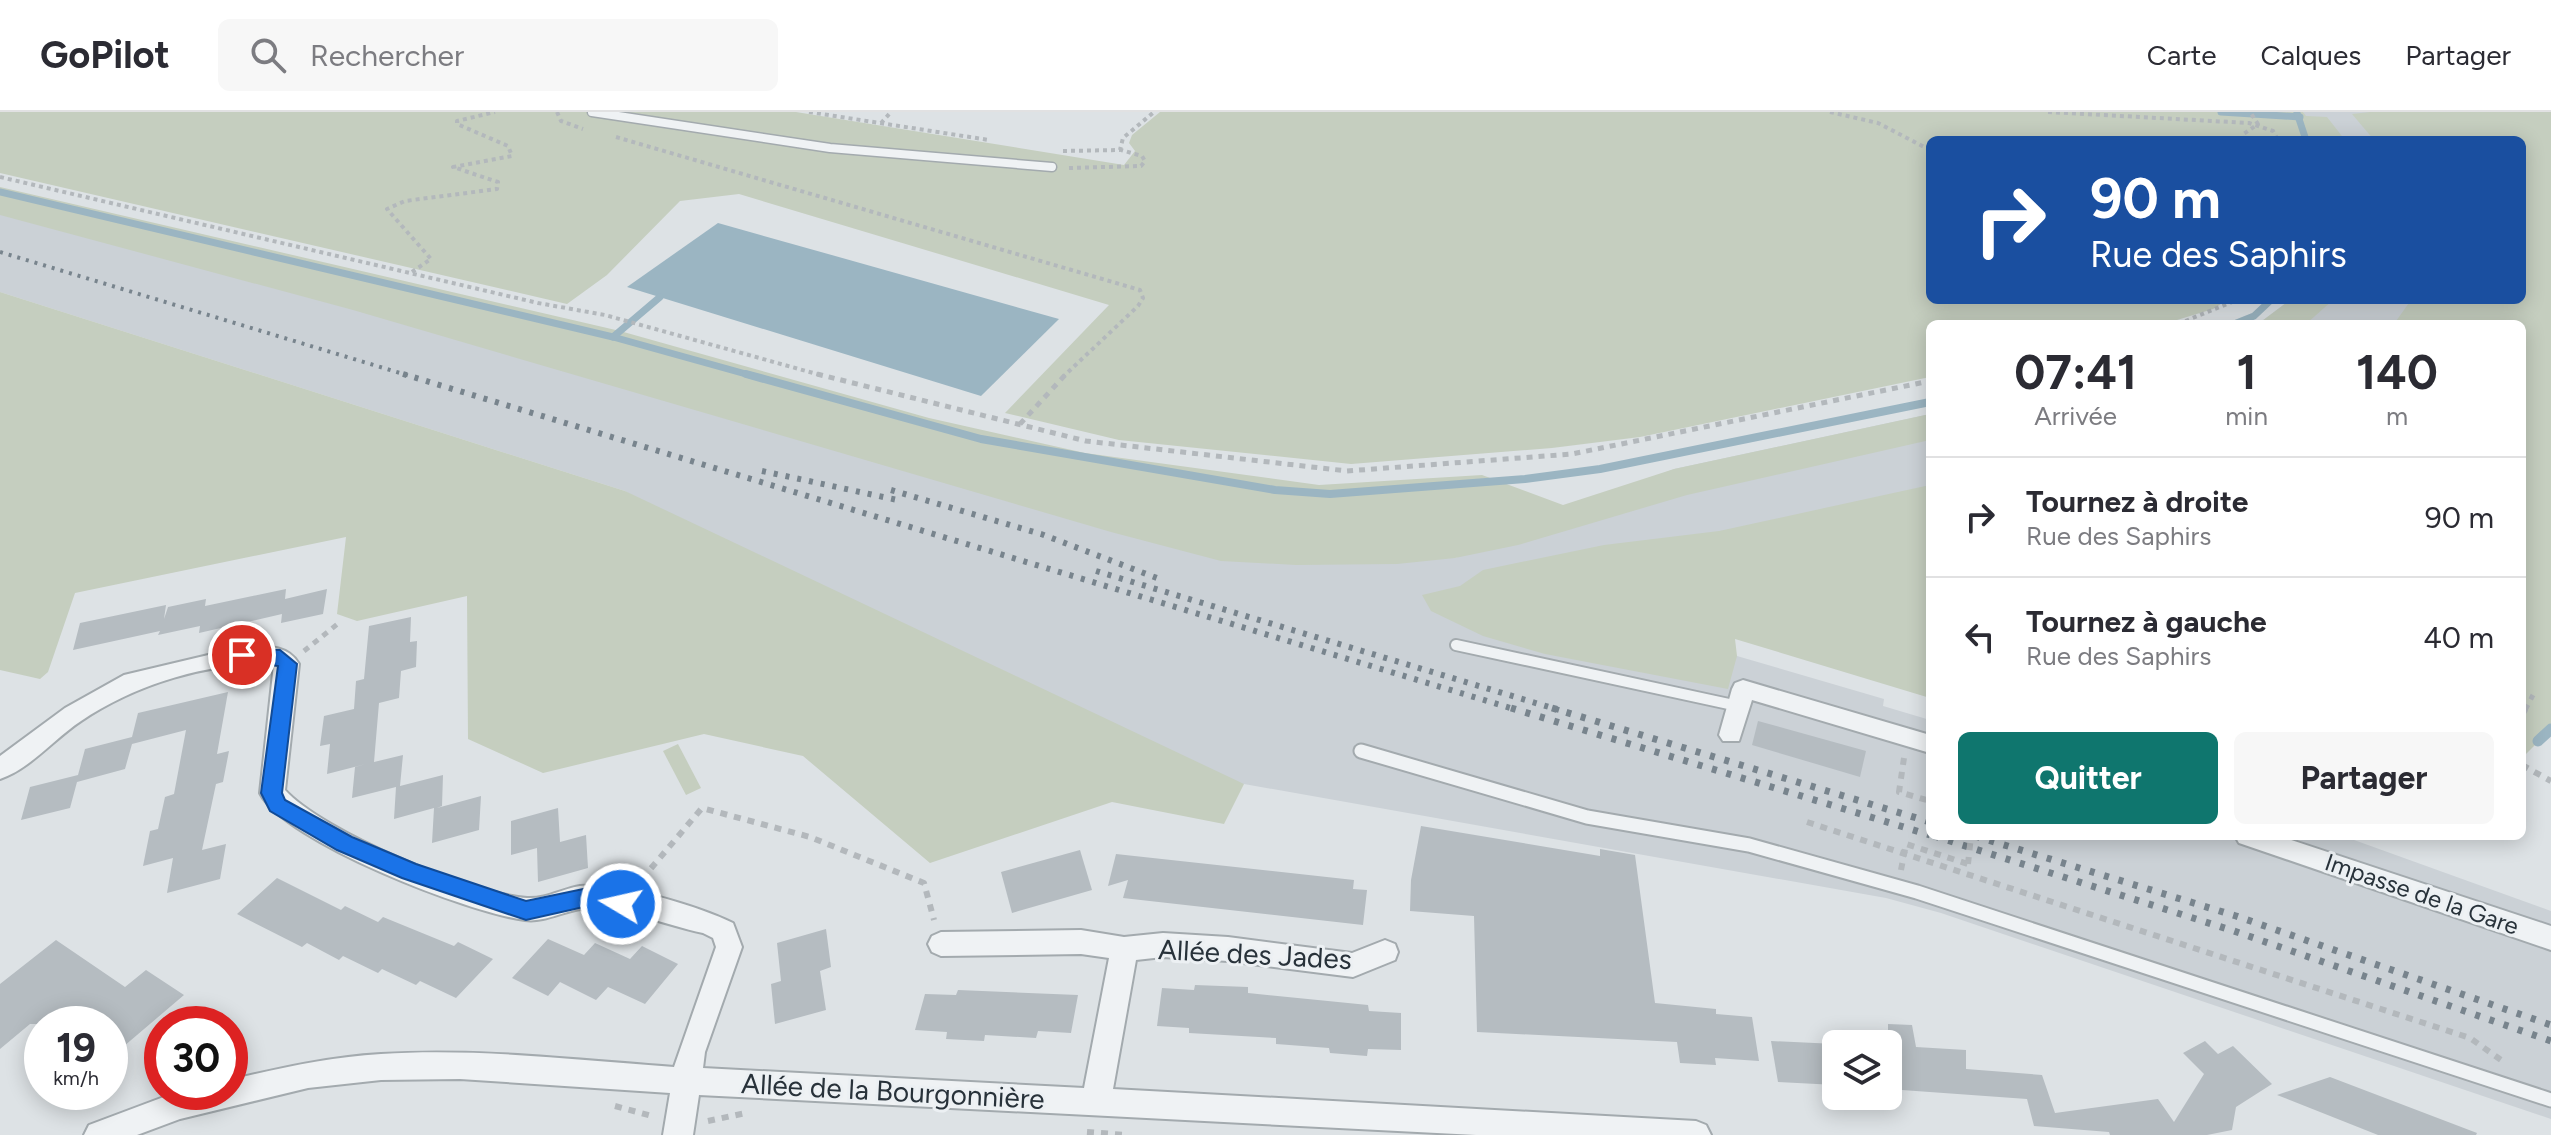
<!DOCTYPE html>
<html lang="fr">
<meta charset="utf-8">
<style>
:root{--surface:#fff;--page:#f7f7f7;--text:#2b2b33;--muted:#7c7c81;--line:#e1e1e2;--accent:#0f766e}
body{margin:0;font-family:Figtree,sans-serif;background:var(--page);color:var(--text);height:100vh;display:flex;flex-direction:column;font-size:30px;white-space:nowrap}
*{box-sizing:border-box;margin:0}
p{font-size:26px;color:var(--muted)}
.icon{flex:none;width:44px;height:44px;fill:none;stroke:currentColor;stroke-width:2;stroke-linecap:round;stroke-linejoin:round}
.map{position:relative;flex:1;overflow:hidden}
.panel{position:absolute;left:1926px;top:208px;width:600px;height:520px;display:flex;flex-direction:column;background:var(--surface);border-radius:12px;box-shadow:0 4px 20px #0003}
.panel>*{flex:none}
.top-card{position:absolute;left:1926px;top:24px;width:600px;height:168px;border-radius:12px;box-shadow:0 4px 20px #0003;background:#1a4fa0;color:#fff;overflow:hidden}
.controls{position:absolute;left:1822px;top:918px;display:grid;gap:16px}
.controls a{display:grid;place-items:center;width:80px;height:80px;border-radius:12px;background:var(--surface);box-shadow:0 4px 20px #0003;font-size:40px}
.speed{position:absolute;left:24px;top:894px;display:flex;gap:16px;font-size:40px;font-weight:700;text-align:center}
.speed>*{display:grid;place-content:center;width:104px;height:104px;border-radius:50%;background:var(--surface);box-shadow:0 4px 20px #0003;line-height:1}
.speed small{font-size:20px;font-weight:400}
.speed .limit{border:12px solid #d22;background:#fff;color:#111}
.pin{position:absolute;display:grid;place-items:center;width:68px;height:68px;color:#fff;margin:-34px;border:4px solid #fff;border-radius:50%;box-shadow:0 2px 8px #0007}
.me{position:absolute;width:88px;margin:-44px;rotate:279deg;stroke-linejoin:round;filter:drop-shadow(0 0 6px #0008)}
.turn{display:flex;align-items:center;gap:28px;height:168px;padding:0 32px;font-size:36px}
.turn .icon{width:104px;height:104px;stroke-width:2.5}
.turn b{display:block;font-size:56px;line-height:68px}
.eta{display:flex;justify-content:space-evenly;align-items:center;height:136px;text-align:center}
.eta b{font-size:48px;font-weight:700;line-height:56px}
.action{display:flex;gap:16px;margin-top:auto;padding:16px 32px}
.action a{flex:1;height:92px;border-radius:12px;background:var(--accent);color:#fff;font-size:32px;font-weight:700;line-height:92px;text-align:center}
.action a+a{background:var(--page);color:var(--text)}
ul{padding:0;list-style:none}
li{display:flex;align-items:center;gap:24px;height:120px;padding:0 32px;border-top:2px solid var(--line)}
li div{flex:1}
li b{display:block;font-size:30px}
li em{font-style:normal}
header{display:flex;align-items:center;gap:48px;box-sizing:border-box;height:112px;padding:0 40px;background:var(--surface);border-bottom:2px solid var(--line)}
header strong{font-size:38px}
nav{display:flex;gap:44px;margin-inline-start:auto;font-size:28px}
.search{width:560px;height:72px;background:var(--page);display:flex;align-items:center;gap:20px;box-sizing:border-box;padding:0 28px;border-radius:12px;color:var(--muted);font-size:30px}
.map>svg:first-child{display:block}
</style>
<header>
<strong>GoPilot</strong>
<div class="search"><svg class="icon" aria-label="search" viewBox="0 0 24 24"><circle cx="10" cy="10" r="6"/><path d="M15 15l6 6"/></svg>Rechercher</div>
<nav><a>Carte</a><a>Calques</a><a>Partager</a></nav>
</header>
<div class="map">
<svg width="2551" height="1023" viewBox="0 0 2551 1023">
<rect width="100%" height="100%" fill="#dde2e5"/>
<g fill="#cbd1d6">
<polygon points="2303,0 2370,0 2395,28 2314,28"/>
<polygon points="0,90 1455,446 1674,357 1930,302 1930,405 1637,537 1737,544 1884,587 1883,594 1930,608 1930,724 2343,724 2551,799 2551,1007 1941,801 1886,786 1244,672 1112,690 625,379 0,180"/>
<polygon points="2290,188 2455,188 2445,212 2258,212"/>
</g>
<g fill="#c5cebf">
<polygon points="0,0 796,0 1124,53 1135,39 1129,31 1132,23 1160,0 2303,0 2306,4 2327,5 2345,28 1930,28 1930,188 2227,188 2213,197 2164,212 1930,212 1930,265 1640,325 1552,336 1351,352 1119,328 1005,301 1109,193 739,82 680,89 607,163 567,192 0,61"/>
<polygon points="2370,0 2551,0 2551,617 2523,645 2522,212 2394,212 2411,188 2522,188 2522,28 2374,28 2352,2"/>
<polygon points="0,75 620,219 929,306 1085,341 1319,373 1482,363 1563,393 1674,357 1930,302 1930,328 1687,383 1518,433 1455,446 1397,452 1296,453 1221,449 1111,420 353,198 0,103"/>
<polygon points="0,180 625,379 1244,672 1224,712 1112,690 930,751 803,644 704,622 543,661 468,627 467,484 357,509 337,502 346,425 75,481 48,560 40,567 0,558"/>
<polygon points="2290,188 2333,188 2306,212 2258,212"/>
<polygon points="1930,373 1930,586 1735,527 1737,544 1728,577 1545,542 1483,524 1431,499 1422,483 1460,474 1483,458 1604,433 1719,419"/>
<polygon points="678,632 701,676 686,683 663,639"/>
</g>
<polygon fill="#9bb5c2" points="718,111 1059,207 981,284 627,175"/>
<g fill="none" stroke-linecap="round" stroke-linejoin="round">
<g stroke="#9bb5c2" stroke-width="7">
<polyline points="2221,0 2300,5"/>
<polyline points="2297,1 2306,28"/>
<polyline points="0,80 613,225 753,264"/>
<polyline points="2234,212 2254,204 2271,188"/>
<polyline points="613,225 660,185"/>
</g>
<polyline stroke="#9bb5c2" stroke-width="8" points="746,262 981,327 1275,378 1330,382 1525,367 1600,357 1930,290"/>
<polyline stroke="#9bb5c2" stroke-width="11" points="2538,629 2551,617"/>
</g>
<g fill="#b5bcc1">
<polygon points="286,477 285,487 327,477 323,502 281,511 282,502 199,521 200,514 158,523 160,519 73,538 80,511 166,493 164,507 168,495 206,487 205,494"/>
<polygon points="411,505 410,530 417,529 416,555 401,559 399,586 379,591 374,650 403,643 400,674 443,663 442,694 437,696 481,684 479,718 432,731 434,696 394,707 396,675 352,686 355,655 366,652 327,662 330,632 320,634 324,604 354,597 356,569 364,567 369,514"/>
<polygon points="228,580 217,642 229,639 223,670 216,672 202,738 226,732 220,767 167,781 173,746 143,754 150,719 158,717 165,685 174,682 186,618 132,632 125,657 77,670 70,696 21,708 30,675 78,663 85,637 132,625 138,601"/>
<polygon points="1758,609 1866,639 1860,665 1752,633"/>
<polygon points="558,696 560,730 586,723 588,756 538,770 537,736 511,743 511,709"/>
<polygon points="1421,714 1600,744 1600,737 1635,743 1655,891 1716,897 1716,902 1752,905 1759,949 1715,946 1716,953 1680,951 1677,930 1477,920 1474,804 1410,799 1411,768"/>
<polygon points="1080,738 1092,778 1012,801 1001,760"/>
<polygon points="1116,742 1354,768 1353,777 1367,778 1363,813 1123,786 1128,768 1108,774"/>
<polygon points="277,766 341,798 345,794 378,810 383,805 454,834 458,830 493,847 456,886 420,869 416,873 382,857 378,861 343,844 339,848 307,831 302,835 237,802"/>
<polygon points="826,817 831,855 820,859 826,898 775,912 771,872 781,869 777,831"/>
<polygon points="548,827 584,843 595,831 630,847 642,834 678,852 645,892 608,875 596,888 560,870 548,884 512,866"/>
<polygon points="56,828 125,875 146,858 184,883 110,946 110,912 30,912 0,937 0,872"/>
<polygon points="1195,873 1248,875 1248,881 1368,893 1369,899 1401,901 1401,938 1368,937 1367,944 1330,941 1329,936 1276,932 1276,926 1189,921 1189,916 1157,914 1162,876 1194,878"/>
<polygon points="958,878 1078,883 1071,921 1038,919 1036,926 985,923 984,929 946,927 947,920 915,918 925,882 956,883"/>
<polygon points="1888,912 1912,913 1916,935 1966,938 1966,957 2042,963 2055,1001 2158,987 2174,1010 2204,962 2183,941 2205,929 2218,942 2233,934 2272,972 2236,995 2232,1018 2207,1023 2110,1023 2109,1020 2034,1014 2027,987 1888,977"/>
<polygon points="1771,929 1836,932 1836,973 1778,970"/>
<polygon points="2330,965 2477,1021 2476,1023 2378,1023 2277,983"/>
</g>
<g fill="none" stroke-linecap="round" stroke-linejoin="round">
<g stroke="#a3aaae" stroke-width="11">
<polyline id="lane-far2" points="592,0 830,36 1052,55"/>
</g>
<g stroke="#a3aaae" stroke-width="14">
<polyline id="lane-far1" points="1456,533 1738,594"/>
</g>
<g stroke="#a3aaae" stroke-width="17">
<polyline id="lane" points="1361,639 1587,705 1749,733 1917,780 2551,988"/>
</g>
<g stroke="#a3aaae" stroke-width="4">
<g id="street">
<path d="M 242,535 C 264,535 287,531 299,552 L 285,678 C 322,719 471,782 527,786 C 546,787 562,777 580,774 C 619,770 698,794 733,811 L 742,835 L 705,940 L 703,956 L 1084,976 L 1109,846 L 1081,842 L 941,844 L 932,840 L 928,832 L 932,824 L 941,820 L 1081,818 L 1124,825 L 1163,821 L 1228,825 L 1352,841 L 1385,828 L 1395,832 L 1398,840 L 1395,848 L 1353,865 L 1228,849 L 1163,845 L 1136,848 L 1113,977 L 1696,1009 L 1706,1013 L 1711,1023 L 1476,1023 L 699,983 L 693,1023 L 663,1023 L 670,981 L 460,967 L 381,968 L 308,976 L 180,1007 L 137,1023 L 84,1023 L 89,1013 L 177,980 L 230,980 L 230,968 C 280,956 329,945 381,942 C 478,936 577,948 674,955 L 716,835 L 713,826 L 703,821 C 666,813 628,797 590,796 C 568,796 547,811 525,808 C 469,801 285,730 260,681 L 274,552 C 208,550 136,572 81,609 C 55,626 30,657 0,667 L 0,644 L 65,596 L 124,563 Z"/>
<polygon points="1743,568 1930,623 1930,641 1752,588 1739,629 1723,629 1719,623 1732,577 1735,571"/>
<polygon points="2235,724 2279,724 2551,814 2551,838 2239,731"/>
</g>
</g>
<g stroke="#b3b8bc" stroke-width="4" stroke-dasharray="4 4" stroke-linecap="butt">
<polyline points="557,0 561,9 583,17"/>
<polyline points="809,0 989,28"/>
<polyline points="1830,0 1878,11 1930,38"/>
<polyline points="2048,0 2249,11 2273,19 2278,28"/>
<polyline points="881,11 891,0"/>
<polyline points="616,25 1140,178 1143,186 1138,194 1064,264"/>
<polyline points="2243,28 2242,23 2258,12 2250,0"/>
<polyline points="1063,39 1120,38 1123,26 1154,0"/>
<polyline points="1069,56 1141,54 1145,49 1142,44 1121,38"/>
<polyline points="0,65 538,191 605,203 824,264"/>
<polyline points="412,160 431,147 387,97 405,89 497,77 498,70 453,55 512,44 508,34 457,12 457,9 495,0"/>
<polyline points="2178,212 2237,188"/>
</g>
<g stroke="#b3b8bc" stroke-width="5" stroke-dasharray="6 6" stroke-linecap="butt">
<polyline points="817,262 1086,329 1347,359 1572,342 1930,269"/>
<polyline points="1020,312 1066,262"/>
<polyline points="304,539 340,510"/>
<polyline points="2525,598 2533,583"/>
</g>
<g stroke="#b3b8bc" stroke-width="6" stroke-dasharray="7 7" stroke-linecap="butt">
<polyline points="2522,603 2526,596"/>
<polyline points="1904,646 1899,680 1930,689"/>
<polyline points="2522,653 2551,669"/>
<polyline points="1807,710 2470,926 2501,948"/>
<polyline points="1901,758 1906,732 1968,752"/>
<polyline points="642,767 702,696 810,725 924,771 934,808"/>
<polyline points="615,994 652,1004"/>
<polyline points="708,1009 746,1001"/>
<polyline points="1087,1020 1126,1023"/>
</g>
<use href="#lane-far2" stroke="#eff2f4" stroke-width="8"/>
<use href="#lane-far1" stroke="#eff2f4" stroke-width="10"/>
<use href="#lane" stroke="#eff2f4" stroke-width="13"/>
<use href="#street" fill="#eff2f4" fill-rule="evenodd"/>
<polyline stroke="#78848d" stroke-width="4" stroke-dasharray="3 6" stroke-linecap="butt" points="0,140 410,264"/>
<g stroke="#78848d" stroke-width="6" stroke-dasharray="4 8" stroke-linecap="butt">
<polyline points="403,262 1517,598"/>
<polyline points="762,359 902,389"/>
<polyline points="891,378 1041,422 1157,466"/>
<polyline points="1096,459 1559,598"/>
</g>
<g stroke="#78848d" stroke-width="7" stroke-dasharray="5 10" stroke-linecap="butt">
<polyline points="1511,596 1930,723"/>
<polyline points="1552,596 1930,710"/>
<polyline points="1934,724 2234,819 2551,929"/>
<polyline points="1975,724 2236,804 2551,913"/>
</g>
<polyline stroke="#b3b8bc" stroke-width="6" stroke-dasharray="7 7" stroke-linecap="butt" points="1968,752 1971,724"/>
</g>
<polygon fill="#1a73e8" stroke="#114b97" stroke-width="2" points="242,536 280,538 297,552 282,681 285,688 352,725 416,752 526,789 588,776 629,785 632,792 629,799 621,801 588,794 526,808 402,766 337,738 270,699 261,681 278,554 235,548 235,538"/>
<g text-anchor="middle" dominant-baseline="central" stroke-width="6" stroke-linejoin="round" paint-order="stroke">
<g font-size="24" fill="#28323a" stroke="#ecf0f3">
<text transform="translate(2422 782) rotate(19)">Impasse de la Gare</text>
</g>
<g font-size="28" fill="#28323a" stroke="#ecf0f3">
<text transform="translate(1255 842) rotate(3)">Allée des Jades</text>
<text transform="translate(893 979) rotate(3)">Allée de la Bourgonnière</text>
</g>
</g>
</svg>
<div class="controls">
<a><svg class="icon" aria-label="layers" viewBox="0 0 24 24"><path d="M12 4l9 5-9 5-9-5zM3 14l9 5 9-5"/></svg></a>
</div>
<div class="speed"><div>19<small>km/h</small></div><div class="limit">30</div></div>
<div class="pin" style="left:242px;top:543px;background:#d93025"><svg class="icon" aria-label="arrive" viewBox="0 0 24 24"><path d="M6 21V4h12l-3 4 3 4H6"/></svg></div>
<svg class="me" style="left:621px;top:792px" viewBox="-20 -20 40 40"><circle r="17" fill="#1a73e8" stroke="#fff" stroke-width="3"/><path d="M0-11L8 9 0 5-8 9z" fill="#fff"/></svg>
<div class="top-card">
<div class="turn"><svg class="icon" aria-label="right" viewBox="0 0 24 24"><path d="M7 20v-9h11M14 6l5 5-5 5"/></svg><div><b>90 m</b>Rue des Saphirs</div></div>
</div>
<section class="panel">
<div class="eta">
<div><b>07:41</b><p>Arrivée</p></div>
<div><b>1</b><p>min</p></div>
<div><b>140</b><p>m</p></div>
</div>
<ul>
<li><svg class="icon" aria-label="right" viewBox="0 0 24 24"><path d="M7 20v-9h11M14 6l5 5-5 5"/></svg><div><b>Tournez à droite</b><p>Rue des Saphirs</p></div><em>90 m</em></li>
<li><svg class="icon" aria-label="left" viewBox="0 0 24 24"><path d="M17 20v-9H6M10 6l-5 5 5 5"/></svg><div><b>Tournez à gauche</b><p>Rue des Saphirs</p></div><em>40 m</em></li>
</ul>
<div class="action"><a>Quitter</a><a>Partager</a></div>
</section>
</div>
